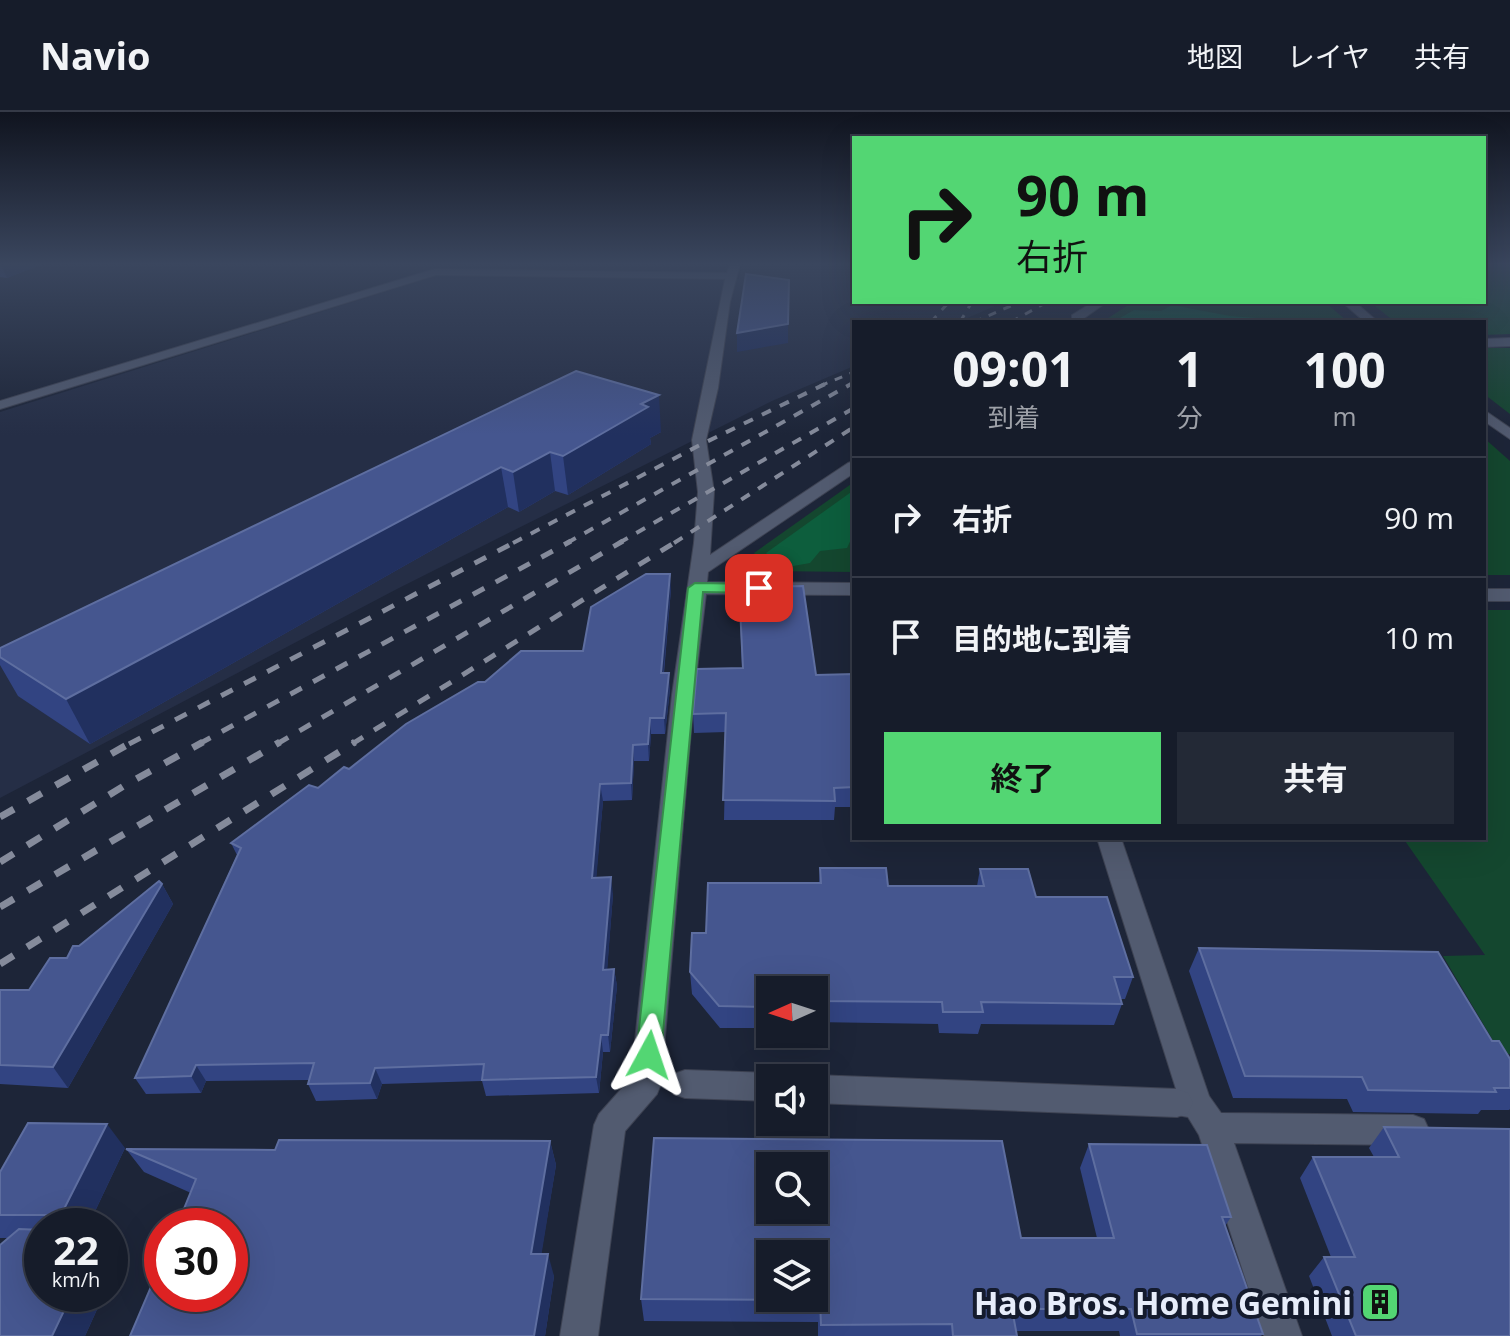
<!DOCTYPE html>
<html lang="ja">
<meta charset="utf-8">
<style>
:root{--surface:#161c2a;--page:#232936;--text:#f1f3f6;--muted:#9ea1a8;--line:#353a47;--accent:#53d673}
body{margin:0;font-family:"Open Sans","Noto Sans JP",sans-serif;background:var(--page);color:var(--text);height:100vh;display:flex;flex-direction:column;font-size:30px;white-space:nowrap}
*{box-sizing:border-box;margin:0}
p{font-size:26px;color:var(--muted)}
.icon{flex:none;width:44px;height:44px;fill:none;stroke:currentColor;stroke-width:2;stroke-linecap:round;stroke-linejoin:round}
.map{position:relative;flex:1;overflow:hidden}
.drawer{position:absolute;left:852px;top:208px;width:634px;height:520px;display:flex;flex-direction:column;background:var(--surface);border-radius:0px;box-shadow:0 8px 32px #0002,0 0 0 2px var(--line)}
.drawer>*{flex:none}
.banner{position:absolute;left:852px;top:24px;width:634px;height:168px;border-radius:0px;box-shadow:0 8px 32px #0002,0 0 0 2px var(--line);background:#53d673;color:#111;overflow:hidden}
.needle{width:52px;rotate:267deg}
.buttons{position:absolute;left:756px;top:864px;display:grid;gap:16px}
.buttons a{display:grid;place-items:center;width:72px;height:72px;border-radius:0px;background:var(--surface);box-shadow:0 8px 32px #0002,0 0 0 2px var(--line);font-size:40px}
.speed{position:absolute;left:24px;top:1096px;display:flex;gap:16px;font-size:40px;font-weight:700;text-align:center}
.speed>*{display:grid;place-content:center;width:104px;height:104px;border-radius:50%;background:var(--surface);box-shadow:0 8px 32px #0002,0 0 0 2px var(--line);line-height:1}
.speed small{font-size:20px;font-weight:400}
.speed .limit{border:12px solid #d22;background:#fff;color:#111}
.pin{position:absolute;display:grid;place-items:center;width:68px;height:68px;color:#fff;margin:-34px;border-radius:16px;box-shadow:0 4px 12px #0006}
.me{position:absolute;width:88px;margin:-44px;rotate:5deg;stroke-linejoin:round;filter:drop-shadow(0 0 6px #0008)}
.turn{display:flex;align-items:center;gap:28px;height:168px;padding:0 32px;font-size:36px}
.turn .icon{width:104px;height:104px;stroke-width:2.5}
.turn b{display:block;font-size:56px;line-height:68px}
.eta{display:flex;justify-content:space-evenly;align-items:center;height:136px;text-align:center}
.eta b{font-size:48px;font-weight:700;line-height:56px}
.action{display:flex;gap:16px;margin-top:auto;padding:16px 32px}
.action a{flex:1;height:92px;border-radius:0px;background:var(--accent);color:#111;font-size:32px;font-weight:700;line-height:92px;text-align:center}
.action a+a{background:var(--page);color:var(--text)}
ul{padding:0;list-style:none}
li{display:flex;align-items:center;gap:24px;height:120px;padding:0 32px;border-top:2px solid var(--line)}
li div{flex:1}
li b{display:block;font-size:30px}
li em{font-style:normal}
header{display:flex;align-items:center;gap:48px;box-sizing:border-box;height:112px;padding:0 40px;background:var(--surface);border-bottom:2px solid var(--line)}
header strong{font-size:38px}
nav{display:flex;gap:44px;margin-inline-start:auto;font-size:28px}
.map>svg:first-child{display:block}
</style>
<header>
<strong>Navio</strong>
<nav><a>地図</a><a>レイヤ</a><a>共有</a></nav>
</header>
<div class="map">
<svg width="1510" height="1224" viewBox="0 0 1510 1224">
<rect width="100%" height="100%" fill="#1d2538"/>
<polygon fill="#252e46" points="742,152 854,152 854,190 1004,190 958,210 854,210 854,254 772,289 397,477 0,686 0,300 442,162 739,167"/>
<g fill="#14472f">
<polygon points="1484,152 1510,152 1510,222 1484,223 1484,210 1395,210 1370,190 1484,190"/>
<polygon points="1133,190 1325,190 1348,210 1102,210"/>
<polygon points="1484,236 1510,236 1510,302 1484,282"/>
<polygon points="1484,326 1510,349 1510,463 1484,463"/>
<polygon points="854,370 854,460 768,459 754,441"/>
<polygon points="1484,498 1510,498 1510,942 1501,942 1443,844 1485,843 1403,726 1484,726"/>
</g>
<g fill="#0d5e3d">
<polygon points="1172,193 1230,204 1257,206 1262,210 1113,210 1134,198 1161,199"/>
<polygon points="854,378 854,421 847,436 820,439 810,451 782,456 766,441"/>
</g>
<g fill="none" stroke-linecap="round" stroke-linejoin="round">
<g stroke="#3e4353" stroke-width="2">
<g id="minor">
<polygon points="730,152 740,152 730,190 718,276 706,328 714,380 710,443 848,351 854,349 854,361 708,460 707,470 854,471 854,483 706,482 694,583 661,972 657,982 625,1019 598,1224 560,1224 594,1013 599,1002 631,966 672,583 694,431 698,380 692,328 725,167 436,163 0,297 0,289 435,157 727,161"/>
<polygon points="1510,226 1510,234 1484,235 1484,227"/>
<rect x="1484" y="477" width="26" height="12"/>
<polygon points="1097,726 1121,726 1209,984 1221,1001 1413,1003 1424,1007 1429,1018 1424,1029 1413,1033 1234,1031 1302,1224 1264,1224 1199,1023 1188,1005 1166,1001 1161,991 1166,981 1176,977"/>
</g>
</g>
<g stroke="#3e4353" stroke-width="2">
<g id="tertiary">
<polygon points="1093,190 1107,190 1080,209 1072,209 1072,203"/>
<polygon points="1342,190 1355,190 1378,210 1365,210"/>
<polygon points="1484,298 1510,316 1510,327 1484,309"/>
<polygon points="685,958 770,961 781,966 770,966 770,989 685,986 674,982 670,972 674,962"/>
<polygon points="814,963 1177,977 1188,981 1193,991 1188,1001 1177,1005 814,991 814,966 806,966"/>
</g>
</g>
<use href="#minor" fill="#525b70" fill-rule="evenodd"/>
<use href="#tertiary" fill="#525b70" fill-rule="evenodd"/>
<g stroke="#858b9b" stroke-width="3" stroke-dasharray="8 8" stroke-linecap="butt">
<polyline points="931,210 949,190"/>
<polyline points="960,210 972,190"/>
<polyline points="974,210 1020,190"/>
<polyline points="1011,210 1047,190"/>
<polyline points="820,274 854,260"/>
<polyline points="848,274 854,271"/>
</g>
<g stroke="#858b9b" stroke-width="4" stroke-dasharray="10 10" stroke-linecap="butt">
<polyline points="513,431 698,334 825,272"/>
<polyline points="567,431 851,272"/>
<polyline points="619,431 854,296"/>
<polyline points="674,431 854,315"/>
</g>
<g stroke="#858b9b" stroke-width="5" stroke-dasharray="13 13" stroke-linecap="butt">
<polyline points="129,632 517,429"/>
<polyline points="199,632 571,429"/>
<polyline points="277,632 623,429"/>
<polyline points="352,632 677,429"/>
</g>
<g stroke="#858b9b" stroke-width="7" stroke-dasharray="16 16" stroke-linecap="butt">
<polyline points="0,705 132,630"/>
<polyline points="0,750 127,672 203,630"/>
<polyline points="0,795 280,630"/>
<polyline points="0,852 355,630"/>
</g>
</g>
<g fill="#324482">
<polygon points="0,152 42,152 7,166 0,165"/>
<polygon points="576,259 661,320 650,326 651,332 568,383 555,379 519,400 508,395 90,632 18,584 0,553 0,536"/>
<polygon points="739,475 816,563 854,562 854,695 835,695 834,708 724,708 726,620 694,621 693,602 742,556"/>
<polygon points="671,477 664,561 670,577 665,622 651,622 649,649 634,649 632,688 603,689 596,765 613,782 607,857 614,857 617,874 610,940 603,940 599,981 486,984 482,969 382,972 377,987 316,989 308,972 309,968 206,969 201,981 146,982 135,966 237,743 231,731 485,570 583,539"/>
<polygon points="820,756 888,774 977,774 980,757 1036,785 1133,865 1125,887 1121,887 1122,892 1114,913 981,912 978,922 939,921 938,912 814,910 814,878 770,878 770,916 720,916 692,882 690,860 706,821 819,771"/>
<polygon points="162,772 173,792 68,976 0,972 0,878 29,878 79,834"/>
<polygon points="1199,836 1492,929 1510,947 1510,997 1509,998 1481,998 1478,1002 1353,1000 1347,987 1233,986 1189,859"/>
<polygon points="1384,1015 1510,1224 1332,1224 1309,1164 1324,1145 1331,1145 1300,1066 1313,1045 1374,1045 1369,1036"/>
<polygon points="550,1029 556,1053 541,1142 554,1164 545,1224 130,1224 191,1081 144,1060 126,1037 275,1038"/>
<polygon points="1089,1032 1231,1105 1225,1114 1263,1222 1261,1224 1120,1224 1119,1219 1016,1219 1017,1224 818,1224 818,1210 644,1209 641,1187 1021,1126 1097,1126 1080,1056"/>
<polygon points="125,1036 88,1114 42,1114 42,1182 104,1182 85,1224 0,1224 9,1126 0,1126 0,1060"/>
</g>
<g fill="#21305f">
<polygon points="0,152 42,152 7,166"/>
<polygon points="788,212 788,231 737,240 737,221"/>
<polygon points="659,283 661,320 650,326 651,332 568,383 563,344 641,292"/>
<polygon points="550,340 555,379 519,400 513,360"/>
<polygon points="501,355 508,395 90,632 66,587"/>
<polygon points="670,462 671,477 662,577 661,561"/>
<polygon points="669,561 670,577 665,622 664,606"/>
<polygon points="650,606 651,622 649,649 648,632"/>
<polygon points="633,633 634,649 632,688 631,671"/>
<polygon points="600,672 603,689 595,782 592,766"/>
<polygon points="611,765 613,782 606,874 603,858"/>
<polygon points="162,772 173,792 68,976 53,955"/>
<polygon points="614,857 617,874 610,940 608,923"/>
<polygon points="601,923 603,940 599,981 596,965"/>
<polygon points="196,953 206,969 201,981 191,964"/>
<polygon points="375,956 382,972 377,987 370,971"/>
<polygon points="107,1012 125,1036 88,1114 70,1114 61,1103"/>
<polygon points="550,1029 556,1053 538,1164 531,1142"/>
<polygon points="110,1128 122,1142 110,1168"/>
<polygon points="548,1142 554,1164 545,1224 534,1224"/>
<polygon points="72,1182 104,1182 85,1224 52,1224"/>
</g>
<g fill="#45568f" stroke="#5e6ea0" stroke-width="2" fill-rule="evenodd">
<polygon points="746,162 789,168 788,212 737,221"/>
<polygon points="576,259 659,283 641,292 648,295 563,344 550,340 513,360 501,355 66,587 0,545 0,536"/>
<polygon points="646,462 670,462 661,561 669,561 664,606 650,606 648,632 633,633 631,671 600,672 592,766 611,765 603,858 614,857 608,923 601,923 596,965 482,968 484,952 375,956 370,971 308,972 314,951 196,953 191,964 135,966 241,736 231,731 309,673 318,676 344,655 349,657 406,612 478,570 485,570 521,539 583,539 591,495"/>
<polygon points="803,474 816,563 854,562 854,675 834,676 835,689 723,688 726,601 693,602 697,557 743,556 739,475"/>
<polygon points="820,756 886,756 888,774 984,774 980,757 1028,757 1036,785 1107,785 1133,865 1114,865 1122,892 981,890 983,900 943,900 942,890 814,889 814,878 770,878 770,895 719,894 690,860 692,821 706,821 708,771 821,771"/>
<polygon points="159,769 162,772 53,955 0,953 0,878 29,878 50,846 67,846 73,834 79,834"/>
<polygon points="1199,836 1438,840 1492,929 1499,929 1510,947 1510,976 1494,976 1496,980 1368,978 1362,965 1245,964"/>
<polygon points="28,1011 107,1012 61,1103 0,1103 0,1060"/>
<polygon points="1384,1015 1510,1017 1510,1224 1356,1224 1324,1145 1355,1145 1313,1045 1399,1045"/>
<path d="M 654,1026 L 1002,1029 L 1021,1126 L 1114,1126 L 1089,1032 L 1207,1033 L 1231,1105 L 1222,1105 L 1263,1222 L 1137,1222 L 1131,1197 L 1012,1197 L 1017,1224 L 953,1224 L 952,1212 L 821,1213 L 820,1188 L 641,1187 ZM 770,1054 L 814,1054 L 814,1098 L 770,1098 ZM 770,1142 L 814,1142 L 814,1186 L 770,1186 Z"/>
<polygon points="279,1028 550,1029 531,1142 548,1142 534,1224 130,1224 162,1149 162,1182 230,1182 230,1114 177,1114 196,1067 126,1037 275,1038"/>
<polygon points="19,1117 42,1118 42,1182 72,1182 52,1224 0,1224 0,1133"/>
</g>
<linearGradient id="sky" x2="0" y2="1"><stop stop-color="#10141f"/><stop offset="0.47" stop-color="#3a465e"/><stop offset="1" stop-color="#3a465e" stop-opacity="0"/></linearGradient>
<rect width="1510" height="323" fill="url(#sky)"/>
<polygon fill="#53d673" stroke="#368b4b" stroke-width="2" points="695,471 759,472 767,476 759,481 703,480 661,943 658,950 649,954 640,950 636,943 688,476"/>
<defs>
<g id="building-square" transform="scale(2)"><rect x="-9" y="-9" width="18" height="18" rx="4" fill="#53d673" stroke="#141b2d"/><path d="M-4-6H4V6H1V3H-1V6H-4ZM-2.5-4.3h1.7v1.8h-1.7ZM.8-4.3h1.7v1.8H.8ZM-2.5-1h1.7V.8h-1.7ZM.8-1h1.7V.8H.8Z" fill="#111"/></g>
</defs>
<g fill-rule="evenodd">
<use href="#building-square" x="1380" y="1190"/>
</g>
<g text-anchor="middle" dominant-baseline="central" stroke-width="8" stroke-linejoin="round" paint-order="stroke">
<g font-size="32" font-weight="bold" fill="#e7edfa" stroke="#141b2d" text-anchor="end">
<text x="1352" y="1190">Hao Bros. Home Gemini</text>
</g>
</g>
</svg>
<div class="buttons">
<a><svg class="needle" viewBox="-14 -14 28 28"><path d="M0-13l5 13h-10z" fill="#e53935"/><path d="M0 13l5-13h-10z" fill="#9ea1a8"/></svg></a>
<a><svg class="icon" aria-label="sound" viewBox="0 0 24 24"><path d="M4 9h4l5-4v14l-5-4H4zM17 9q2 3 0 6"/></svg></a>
<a><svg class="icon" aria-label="search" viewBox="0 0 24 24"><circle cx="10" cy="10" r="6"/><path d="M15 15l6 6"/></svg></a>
<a><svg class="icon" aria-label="layers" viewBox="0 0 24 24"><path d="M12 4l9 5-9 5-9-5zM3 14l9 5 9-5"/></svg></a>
</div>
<div class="speed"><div>22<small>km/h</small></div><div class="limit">30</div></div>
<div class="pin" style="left:759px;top:476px;background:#d93025"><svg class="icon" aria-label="arrive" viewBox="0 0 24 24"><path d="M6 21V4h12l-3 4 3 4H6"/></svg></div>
<svg class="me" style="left:649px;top:943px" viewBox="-20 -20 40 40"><path d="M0-17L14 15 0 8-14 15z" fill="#53d673" stroke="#fff" stroke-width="4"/></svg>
<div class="banner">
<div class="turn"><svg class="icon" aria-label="right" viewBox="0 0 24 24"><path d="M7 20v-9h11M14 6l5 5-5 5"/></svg><div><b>90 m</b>右折</div></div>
</div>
<section class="drawer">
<div class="eta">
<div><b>09:01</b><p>到着</p></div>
<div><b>1</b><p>分</p></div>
<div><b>100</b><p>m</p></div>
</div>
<ul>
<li><svg class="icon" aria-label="right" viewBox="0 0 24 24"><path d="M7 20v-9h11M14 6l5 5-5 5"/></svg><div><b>右折</b></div><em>90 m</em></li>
<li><svg class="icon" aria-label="arrive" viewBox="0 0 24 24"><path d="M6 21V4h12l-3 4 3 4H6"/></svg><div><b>目的地に到着</b></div><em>10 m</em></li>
</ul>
<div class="action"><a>終了</a><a>共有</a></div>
</section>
</div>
